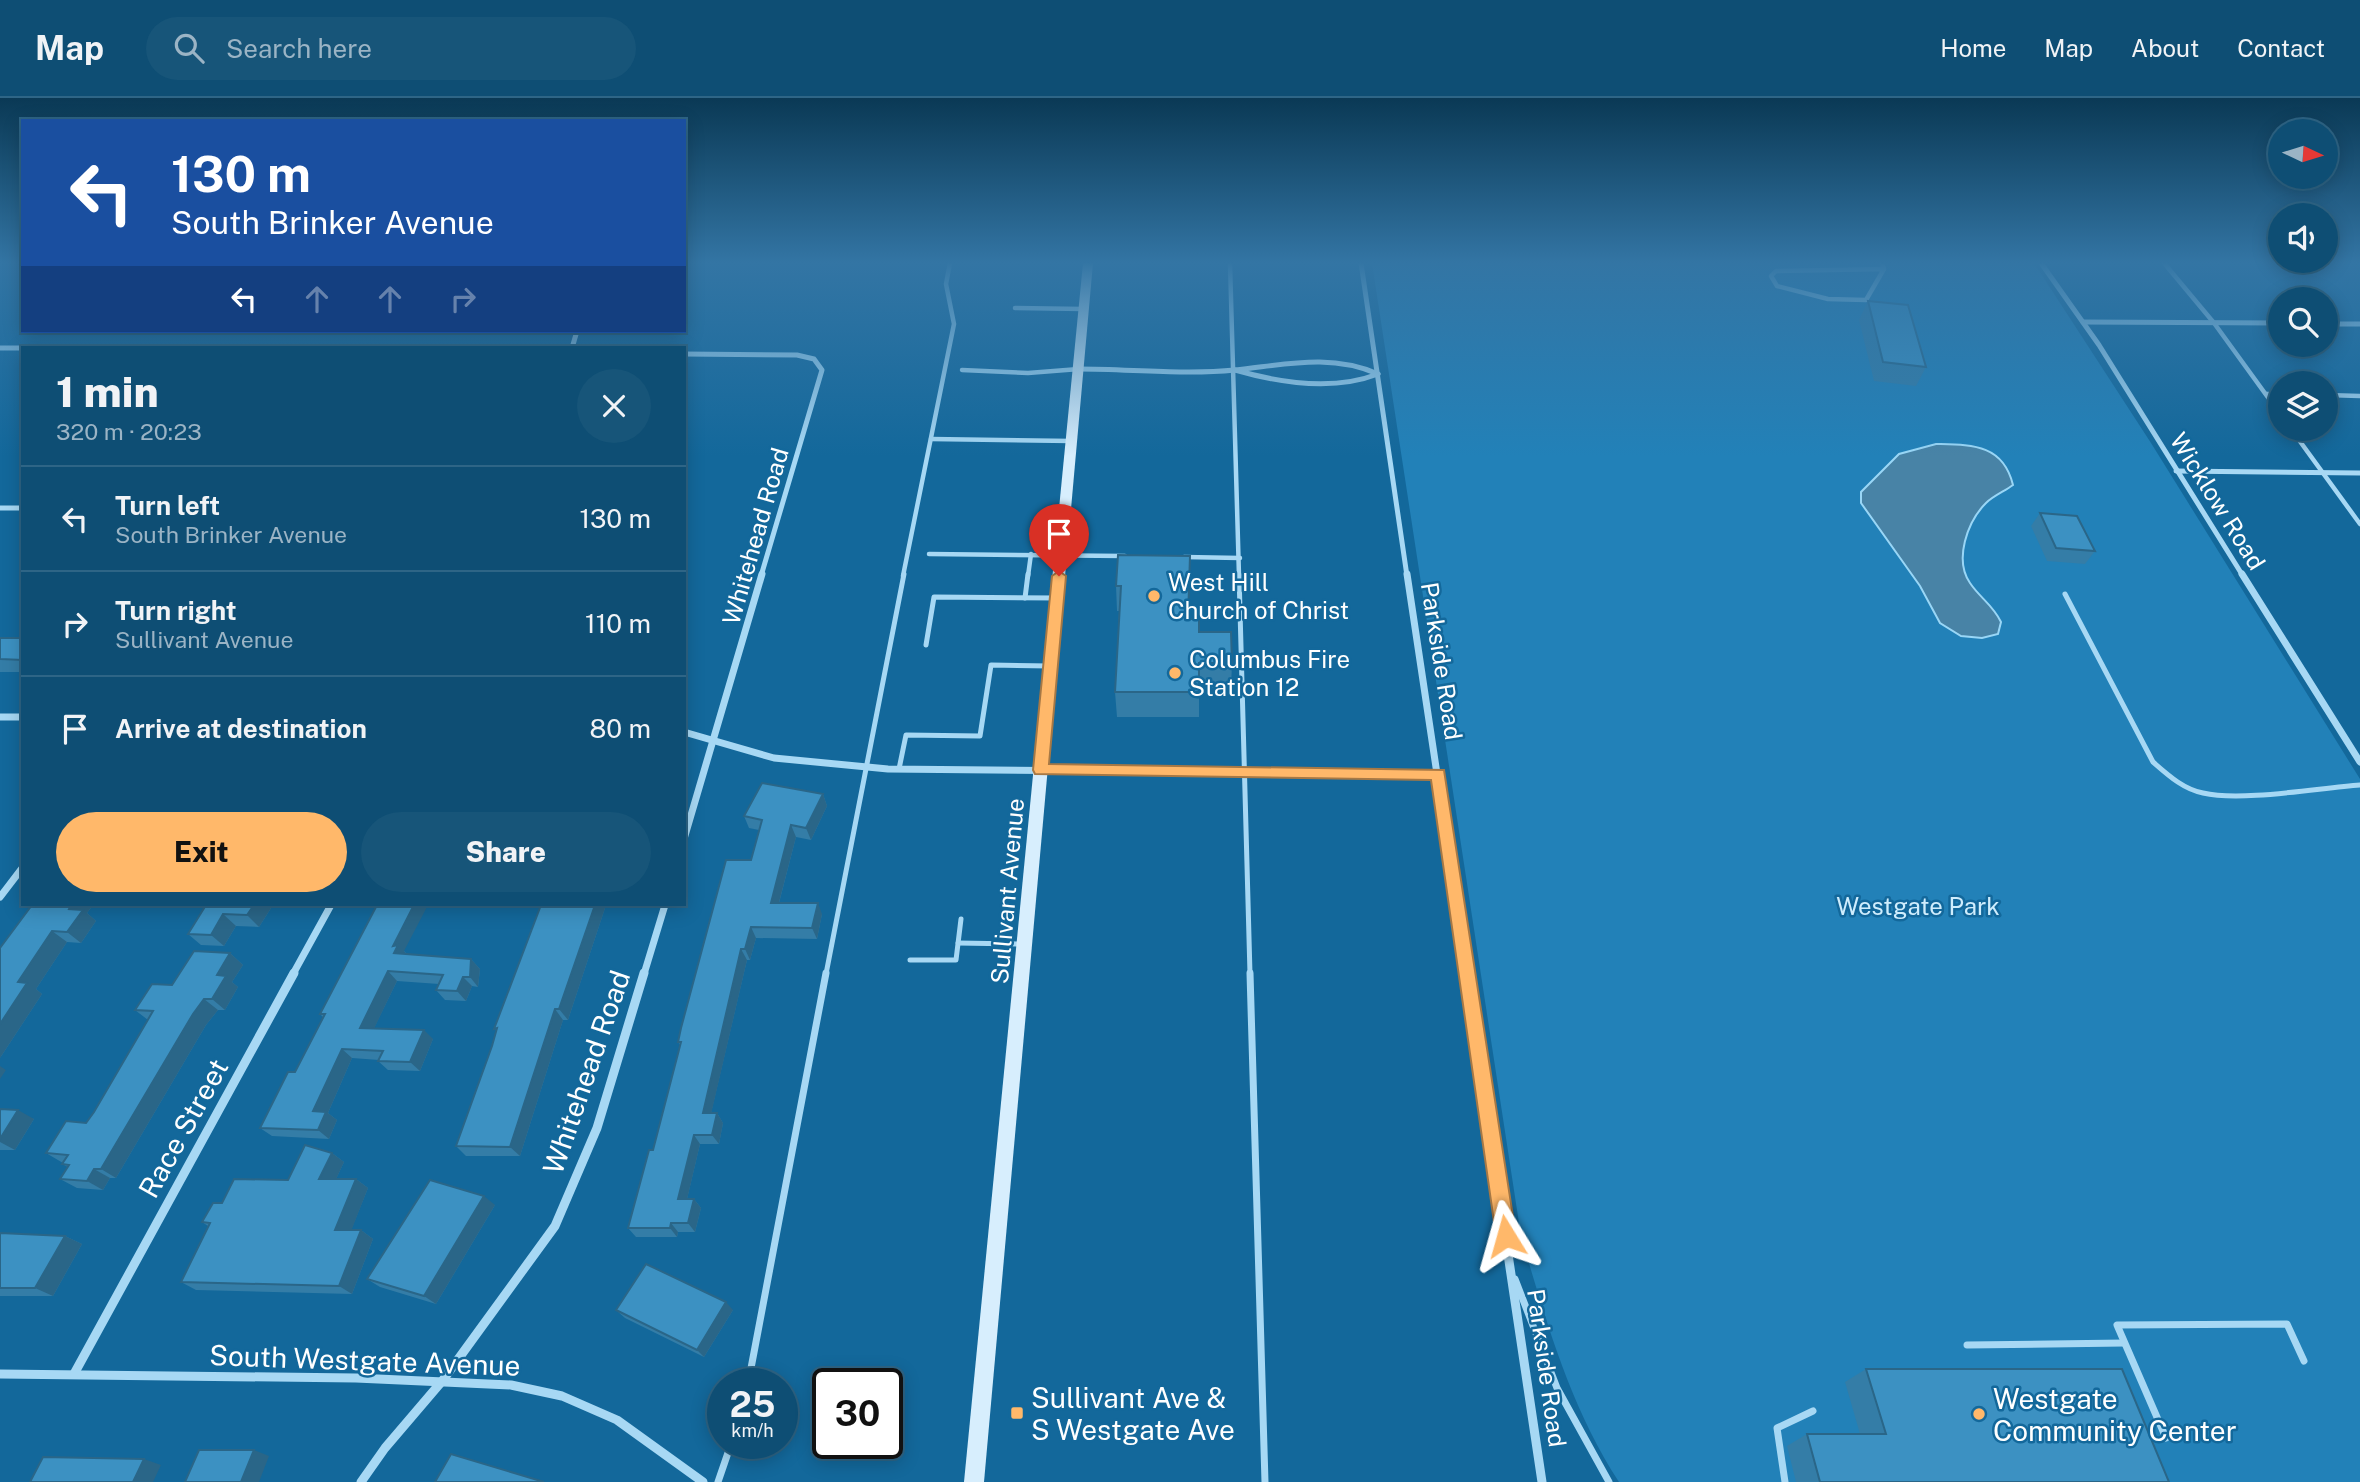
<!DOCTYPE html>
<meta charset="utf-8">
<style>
:root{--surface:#0e4e74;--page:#175579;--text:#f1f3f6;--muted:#9bb4c5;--line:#2e6586;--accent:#ffb86a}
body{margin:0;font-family:"Public Sans",sans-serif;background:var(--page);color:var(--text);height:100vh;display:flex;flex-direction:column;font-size:26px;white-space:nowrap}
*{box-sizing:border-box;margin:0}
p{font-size:23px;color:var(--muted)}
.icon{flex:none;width:38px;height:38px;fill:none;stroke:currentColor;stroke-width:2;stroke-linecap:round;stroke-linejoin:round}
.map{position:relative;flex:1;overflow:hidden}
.panel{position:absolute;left:21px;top:248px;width:665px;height:560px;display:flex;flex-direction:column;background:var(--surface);border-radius:0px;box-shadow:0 4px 18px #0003,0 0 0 2px var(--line)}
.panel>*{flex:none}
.top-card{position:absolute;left:21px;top:21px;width:665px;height:214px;border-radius:0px;box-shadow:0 4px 18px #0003,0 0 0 2px var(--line);background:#1a4fa0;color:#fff;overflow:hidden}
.needle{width:46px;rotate:94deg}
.controls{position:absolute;left:2268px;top:21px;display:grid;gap:14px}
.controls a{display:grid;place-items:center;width:70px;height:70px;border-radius:50%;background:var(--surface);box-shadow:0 4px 18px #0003,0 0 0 2px var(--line);font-size:35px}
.speed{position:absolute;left:707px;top:1270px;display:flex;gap:14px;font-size:35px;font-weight:700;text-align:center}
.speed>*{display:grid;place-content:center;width:91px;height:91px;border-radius:50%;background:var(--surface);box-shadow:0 4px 18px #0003,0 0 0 2px var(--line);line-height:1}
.speed small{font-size:18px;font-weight:400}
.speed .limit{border:4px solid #111;border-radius:10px;background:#fff;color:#111}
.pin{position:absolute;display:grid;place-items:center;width:60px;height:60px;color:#fff;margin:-72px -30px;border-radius:50% 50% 50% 0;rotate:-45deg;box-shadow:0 0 7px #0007}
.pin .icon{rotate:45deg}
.me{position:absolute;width:77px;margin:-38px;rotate:352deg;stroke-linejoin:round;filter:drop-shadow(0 0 5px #0008)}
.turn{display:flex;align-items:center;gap:24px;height:147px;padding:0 35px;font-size:32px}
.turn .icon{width:91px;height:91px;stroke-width:2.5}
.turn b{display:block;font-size:49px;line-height:60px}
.lanes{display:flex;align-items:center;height:66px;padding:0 35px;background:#0003;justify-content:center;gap:35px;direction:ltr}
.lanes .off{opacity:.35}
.round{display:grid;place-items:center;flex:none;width:74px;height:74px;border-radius:37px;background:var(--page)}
.head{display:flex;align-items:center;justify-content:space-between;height:119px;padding:0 35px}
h1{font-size:42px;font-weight:800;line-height:52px}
.cta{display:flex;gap:14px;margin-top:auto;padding:14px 35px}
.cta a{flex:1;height:80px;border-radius:42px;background:var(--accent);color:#111;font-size:28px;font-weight:800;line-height:80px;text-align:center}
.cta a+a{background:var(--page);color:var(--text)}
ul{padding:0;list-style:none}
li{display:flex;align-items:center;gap:21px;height:105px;padding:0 35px;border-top:2px solid var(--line)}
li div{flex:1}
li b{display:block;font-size:26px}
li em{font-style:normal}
header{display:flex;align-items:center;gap:42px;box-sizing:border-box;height:98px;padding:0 35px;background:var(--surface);border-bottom:2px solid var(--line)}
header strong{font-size:33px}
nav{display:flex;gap:38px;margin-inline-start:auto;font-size:24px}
.search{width:490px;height:63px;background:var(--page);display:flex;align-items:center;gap:18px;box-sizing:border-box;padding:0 24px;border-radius:38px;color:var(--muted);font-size:26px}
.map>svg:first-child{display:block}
</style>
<header>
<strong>Map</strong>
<div class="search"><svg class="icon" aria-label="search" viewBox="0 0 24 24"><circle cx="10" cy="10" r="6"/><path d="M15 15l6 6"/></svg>Search here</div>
<nav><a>Home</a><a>Map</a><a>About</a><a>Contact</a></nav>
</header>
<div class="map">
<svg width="2360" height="1384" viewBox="0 0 2360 1384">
<rect width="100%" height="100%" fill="#13689b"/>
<path fill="#2281b8" d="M 1372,165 L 2034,165 L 2151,345 L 2360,681 L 2360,1384 L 1619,1384 C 1570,1309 1546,1223 1521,1138 Z"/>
<path fill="#4883a6" stroke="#99d6f6" stroke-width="2" d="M 1936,346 C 1972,347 2003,346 2013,387 C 2005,393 1993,398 1986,405 C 1967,424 1954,462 1970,485 C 1980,500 1993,507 2001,524 L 1998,536 L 1982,540 L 1961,538 L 1940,525 L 1920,488 L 1861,405 L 1861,394 L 1899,356 Z"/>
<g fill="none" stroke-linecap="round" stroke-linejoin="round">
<g stroke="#a7d8f4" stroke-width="4.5">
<polyline points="1230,165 1239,478"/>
<polyline points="1882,165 1884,171"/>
<polyline points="2164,165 2214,225 2280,316"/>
<polygon points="1884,171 1866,202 1828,201 1777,188 1771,178 1776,173"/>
<polyline points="1015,210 1084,211"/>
<polyline points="962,272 1028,275 1079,271"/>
<polyline points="2266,296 2280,296"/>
<polyline points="2326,297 2360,298"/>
<polyline points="2291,331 2360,426"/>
<polyline points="931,341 1072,343"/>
<polyline points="929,456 1125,458"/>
<polyline points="1184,459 1240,460"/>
<polyline points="903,478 954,226 946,186 950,165"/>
<polyline points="1028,478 1031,456"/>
</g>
<g stroke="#a7d8f4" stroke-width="5">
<polyline points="1239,476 1250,876"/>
<path d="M 2065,496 L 2153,664 C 2168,677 2183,691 2203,695 C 2241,704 2318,690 2360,687"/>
<polyline points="1025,500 1028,476"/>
<polyline points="926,547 934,499 1057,500"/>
<polyline points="899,671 906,637 980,638 991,567 1050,568"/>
<polyline points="958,845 1022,846"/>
<polyline points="910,862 956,862 961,821"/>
<polyline points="826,876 904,476"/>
</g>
<g stroke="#a7d8f4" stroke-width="7">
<polyline points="1250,875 1265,1384"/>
<polyline points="1515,1181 1557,1290 1609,1384"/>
<polyline points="1967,1247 2124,1245"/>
<polyline points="748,1286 826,875"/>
<polyline points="2166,1340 2117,1227 2287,1226 2304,1263"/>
<polyline points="718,1384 731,1346"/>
<polyline points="1785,1384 1777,1330 1813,1313"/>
</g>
<g stroke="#a7d8f4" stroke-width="5">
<polyline points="1361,165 1407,478"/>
<polyline points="2041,165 2099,247 2243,478"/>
<polyline points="2083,224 2280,225"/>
<polyline points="2326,226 2360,226"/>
<polyline points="0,250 29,250"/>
<polyline points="572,250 577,233"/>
<polyline points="684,256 797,257 814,261 822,272 761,478"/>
<path d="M 1079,271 C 1130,271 1184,277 1235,272 C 1284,267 1330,255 1378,276"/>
<path d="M 1235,272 C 1280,285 1334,293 1378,276"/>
<polyline points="2176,373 2360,375"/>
<polyline points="0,410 23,410"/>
</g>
<g stroke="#a7d8f4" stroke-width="7">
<polyline points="1407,476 1467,876"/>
<polyline points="2242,476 2360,664"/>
<polyline points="0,619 23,619"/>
<polyline points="684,634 774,660 888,671 1438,676"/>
<polyline points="684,741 762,476"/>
<polyline points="0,799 23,769"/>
<polyline points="293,876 331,807"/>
<polyline points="644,876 665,807"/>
</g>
<g stroke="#a7d8f4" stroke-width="9">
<polyline points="1466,875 1542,1384"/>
<polyline points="0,1276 356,1280 511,1287 562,1298 617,1322 703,1384"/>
<polyline points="74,1276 294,875"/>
<polyline points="361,1384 385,1350 443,1282 555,1128 597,1030 644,875"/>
</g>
<polygon fill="#d7eefd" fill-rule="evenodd" points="1083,165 1093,165 984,1384 964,1384"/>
</g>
<g fill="#347da7">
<polygon points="1868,203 1926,269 1916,288 1874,283 1859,222"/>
<polygon points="2040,415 2095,453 2085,466 2047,463 2031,428"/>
<polygon points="1118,457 1188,521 1199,534 1232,565 1231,590 1199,590 1199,619 1117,619 1115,594 1119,513 1117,513 1116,488"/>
<rect x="0" y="540" width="23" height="34"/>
<polygon points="823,696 827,708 811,742 796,739 779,805 822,816 817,841 756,840 750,862 747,862 711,1015 717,1015 723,1025 719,1046 700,1046 687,1101 694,1101 701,1110 695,1134 678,1134 677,1139 636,1139 628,1130 653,1052 680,947 678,944 751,762 759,732 749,730 744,718"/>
<polygon points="32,807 93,807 87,815 96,823 81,845 67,844 36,891 42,896 0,960"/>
<polygon points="206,807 273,807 259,829 236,828 224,848 201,847 188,836"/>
<polygon points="541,807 606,807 568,922 563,922 520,1058 466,1058 456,1048 492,948 497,933 494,931"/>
<polygon points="404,853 407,856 471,861 480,871 478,889 472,888 466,903 445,902 436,892 439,886 397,883 374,930 433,941 420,973 388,972 378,963 379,962 352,960 328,1015 337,1022 329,1041 272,1038 260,1030 295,974 323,919 320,916"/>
<polygon points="230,855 243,867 232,884 238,889 225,912 218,912 206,927 116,1080 110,1080 103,1092 77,1090 60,1081 68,1069 62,1066 63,1065 46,1055 86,1025 94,1014 148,922 135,912 172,887"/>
<polygon points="0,1011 34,1021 15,1052 0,1052"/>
<polygon points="332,1055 344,1064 336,1081 356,1081 368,1090 351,1132 361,1132 373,1141 352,1196 196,1192 181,1184 208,1128 202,1124 288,1082"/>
<polygon points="495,1107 436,1206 380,1189 367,1181"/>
<polygon points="0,1135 65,1138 82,1146 53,1198 0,1198"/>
<polygon points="616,1212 733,1212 704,1259 625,1220"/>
<polygon points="1866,1271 2169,1384 1796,1384 1787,1348 1807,1336 1860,1336 1845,1284"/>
</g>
<g fill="#2a6688">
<polygon points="823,696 827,708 811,742 806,730"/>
<polygon points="791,727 796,739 776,816 771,805"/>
<polygon points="818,805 822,816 817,841 812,830"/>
<polygon points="71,807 93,807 87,815 96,823 81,845 67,834 69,811"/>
<polygon points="254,807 273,807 259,829 247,817"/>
<polygon points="414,807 428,807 404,853 407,857 394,855 393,848"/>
<polygon points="595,807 606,807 568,922 559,911"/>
<polygon points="223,816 236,828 224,848 211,837"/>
<polygon points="751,829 756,840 750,862 745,851"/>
<polygon points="52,833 67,844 36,891 42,896 0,960 0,926 18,884"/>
<polygon points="741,851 747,862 709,1025 703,1015"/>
<polygon points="230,855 243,867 232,884 238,889 225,912 212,901 217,877"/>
<polygon points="471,861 480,871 478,889 470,879"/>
<polygon points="388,873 397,883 370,939 360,930"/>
<polygon points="463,879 472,888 466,903 457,893"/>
<polygon points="204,901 218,912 206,927 116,1080 101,1071 193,916"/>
<polygon points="555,911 563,922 520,1058 510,1049"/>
<polygon points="424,932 433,941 420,973 410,964"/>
<polygon points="342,951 352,960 328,1015 337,1022 329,1041 318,1032 313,1013"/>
<polygon points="0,968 6,972 0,981"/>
<polygon points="18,1012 34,1021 15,1052 0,1044 0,1041"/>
<polygon points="717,1015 723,1025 719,1046 712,1037"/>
<polygon points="694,1037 700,1046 685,1110 678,1101"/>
<polygon points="332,1055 344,1064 332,1090 319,1081"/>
<polygon points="94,1071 110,1080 103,1092 87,1083"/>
<polygon points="356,1081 368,1090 348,1141 335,1132"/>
<polygon points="484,1098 495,1107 436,1206 424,1198"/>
<polygon points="694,1101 701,1110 695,1134 688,1125"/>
<polygon points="671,1125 678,1134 677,1139 670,1130"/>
<polygon points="361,1132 373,1141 352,1196 339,1188"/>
<polygon points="65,1138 82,1146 53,1198 35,1190"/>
<polygon points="726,1204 733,1212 704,1259 697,1252"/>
<polygon points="254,1352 269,1358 259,1384 241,1384"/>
<polygon points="144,1361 161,1367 153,1384 133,1384"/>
</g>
<g fill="#3c91c2" stroke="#2a6688" stroke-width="2">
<polygon points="1868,203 1908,207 1926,269 1883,264"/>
<polygon points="2040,415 2077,418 2095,453 2056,450"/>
<polygon points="1118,457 1190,458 1188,521 1199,521 1199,534 1231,534 1232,565 1199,565 1199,594 1115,594 1121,488 1116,488"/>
<polygon points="0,540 23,540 23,562 0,561"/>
<polygon points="762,685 823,696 806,730 791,727 771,805 818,805 812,830 751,829 745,851 741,851 703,1015 717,1015 712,1037 694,1037 678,1101 694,1101 688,1125 671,1125 670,1130 628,1130 649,1052 653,1052 681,944 678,944 681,930 726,762 751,762 762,722 744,718"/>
<polygon points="32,807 71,807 69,811 83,812 67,834 52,833 18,884 27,885 0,926 0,850"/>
<polygon points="206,807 254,807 247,817 223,816 211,837 188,836"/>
<polygon points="377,807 414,807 393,848 398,847 394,855 471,861 470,879 463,879 457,893 436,892 443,877 388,873 360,930 424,932 410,964 378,963 383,953 342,951 313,1013 326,1014 318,1032 260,1030 288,974 295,974 325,916 320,916"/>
<polygon points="541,807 595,807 559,911 555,911 510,1049 456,1048 492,948 497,930 494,931"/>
<polygon points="194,853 230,855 217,877 226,878 212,901 204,901 193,916 101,1071 94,1071 87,1083 60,1081 69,1067 62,1066 68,1057 46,1055 66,1023 86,1025 94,1014 153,913 135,912 152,886 172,887"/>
<polygon points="0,1011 18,1012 0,1041"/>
<polygon points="305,1047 332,1055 319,1081 356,1081 335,1132 361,1132 339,1188 181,1184 210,1125 202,1124 213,1105 222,1105 234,1081 288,1082"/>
<polygon points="430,1082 484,1098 424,1198 367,1181"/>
<polygon points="0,1135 65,1138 35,1190 0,1190"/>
<polygon points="646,1166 726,1204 697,1252 616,1212"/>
<polygon points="1866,1271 2122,1271 2169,1384 1820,1384 1807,1336 1886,1336"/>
<polygon points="199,1352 254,1352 241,1384 185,1384"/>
<polygon points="451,1356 544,1384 435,1384"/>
<polygon points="43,1359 144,1361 133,1384 30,1384"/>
</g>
<linearGradient id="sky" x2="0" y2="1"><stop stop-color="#0a3955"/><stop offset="0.46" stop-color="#3375a4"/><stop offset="1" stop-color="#3375a4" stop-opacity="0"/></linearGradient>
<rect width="2360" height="358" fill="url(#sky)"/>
<polygon fill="#ffb86a" stroke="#a67845" stroke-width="2" points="1059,473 1066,478 1049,666 1444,672 1516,1138 1513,1145 1506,1148 1499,1145 1496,1138 1431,682 1035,676 1033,672 1052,478"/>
<g fill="#ffb86a" stroke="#13689b" stroke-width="2.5">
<circle cx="1154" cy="498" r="7"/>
<circle cx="1175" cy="575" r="7"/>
<rect x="1010" y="1308" width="14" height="14" rx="3.5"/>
<circle cx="1979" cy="1316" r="7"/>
</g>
<g text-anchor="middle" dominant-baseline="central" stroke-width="5" stroke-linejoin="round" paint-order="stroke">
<g font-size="24" fill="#fff" stroke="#13689b">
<text transform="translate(2218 403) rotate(58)">Wicklow Road</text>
<text transform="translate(755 438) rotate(-74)">Whitehead Road</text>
<text transform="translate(1442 563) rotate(81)">Parkside Road</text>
<text transform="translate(1007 793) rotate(-85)">Sullivant Avenue</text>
<text transform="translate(1547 1270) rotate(82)">Parkside Road</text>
</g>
<g font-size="24" fill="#fff" stroke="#13689b" text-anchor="start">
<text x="1168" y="484">West Hill<tspan x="1168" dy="28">Church of Christ</tspan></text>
<text x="1189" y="561">Columbus Fire<tspan x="1189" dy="28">Station 12</tspan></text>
</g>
<g font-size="24" fill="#cfedfd" stroke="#13689b">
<text x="1918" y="808">Westgate Park</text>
</g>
<g font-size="28" fill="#fff" stroke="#13689b">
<text transform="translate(586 974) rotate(-71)">Whitehead Road</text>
<text transform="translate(183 1030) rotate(-61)">Race Street</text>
<text transform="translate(365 1262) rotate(2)">South Westgate Avenue</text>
</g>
<g font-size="28" fill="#fff" stroke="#13689b" text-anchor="start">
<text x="1031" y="1299">Sullivant Ave &amp;<tspan x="1031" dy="32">S Westgate Ave</tspan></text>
<text x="1993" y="1300">Westgate<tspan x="1993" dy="32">Community Center</tspan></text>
</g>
</g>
</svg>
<div class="controls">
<a><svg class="needle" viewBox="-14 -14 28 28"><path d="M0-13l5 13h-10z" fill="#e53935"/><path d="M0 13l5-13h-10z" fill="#9bb4c5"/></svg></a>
<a><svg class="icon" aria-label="sound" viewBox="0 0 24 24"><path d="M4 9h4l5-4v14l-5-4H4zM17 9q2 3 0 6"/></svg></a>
<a><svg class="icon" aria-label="search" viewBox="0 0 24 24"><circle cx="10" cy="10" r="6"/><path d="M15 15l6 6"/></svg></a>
<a><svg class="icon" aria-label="layers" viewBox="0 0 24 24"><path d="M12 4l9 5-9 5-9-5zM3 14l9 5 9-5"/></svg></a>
</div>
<div class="speed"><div>25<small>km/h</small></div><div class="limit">30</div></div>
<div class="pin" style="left:1059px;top:478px;background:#d93025"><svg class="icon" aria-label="arrive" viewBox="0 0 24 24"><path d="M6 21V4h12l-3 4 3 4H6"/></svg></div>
<svg class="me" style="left:1506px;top:1138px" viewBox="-20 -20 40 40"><path d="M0-17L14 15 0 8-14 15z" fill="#ffb86a" stroke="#fff" stroke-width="4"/></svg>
<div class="top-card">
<div class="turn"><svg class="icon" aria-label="left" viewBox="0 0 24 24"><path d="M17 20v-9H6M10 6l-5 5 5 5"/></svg><div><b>130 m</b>South Brinker Avenue</div></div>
<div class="lanes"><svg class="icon" aria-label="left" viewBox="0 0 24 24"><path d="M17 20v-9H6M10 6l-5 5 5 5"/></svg><svg class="icon off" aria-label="ahead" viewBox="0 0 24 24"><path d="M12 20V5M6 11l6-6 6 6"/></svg><svg class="icon off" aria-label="ahead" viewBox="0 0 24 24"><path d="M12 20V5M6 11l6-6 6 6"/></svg><svg class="icon off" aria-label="right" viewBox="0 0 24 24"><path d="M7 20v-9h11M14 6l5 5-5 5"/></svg></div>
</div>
<section class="panel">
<div class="head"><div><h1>1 min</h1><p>320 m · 20:23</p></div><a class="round"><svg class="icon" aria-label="close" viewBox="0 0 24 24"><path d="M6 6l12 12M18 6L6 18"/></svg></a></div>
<ul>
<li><svg class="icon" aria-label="left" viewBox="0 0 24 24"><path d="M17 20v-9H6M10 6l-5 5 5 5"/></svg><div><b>Turn left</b><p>South Brinker Avenue</p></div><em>130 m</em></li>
<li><svg class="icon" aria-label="right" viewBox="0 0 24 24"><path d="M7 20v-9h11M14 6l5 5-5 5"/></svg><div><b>Turn right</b><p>Sullivant Avenue</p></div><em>110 m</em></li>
<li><svg class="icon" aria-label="arrive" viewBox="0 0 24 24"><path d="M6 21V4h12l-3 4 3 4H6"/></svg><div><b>Arrive at destination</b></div><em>80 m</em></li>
</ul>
<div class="cta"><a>Exit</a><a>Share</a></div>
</section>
</div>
